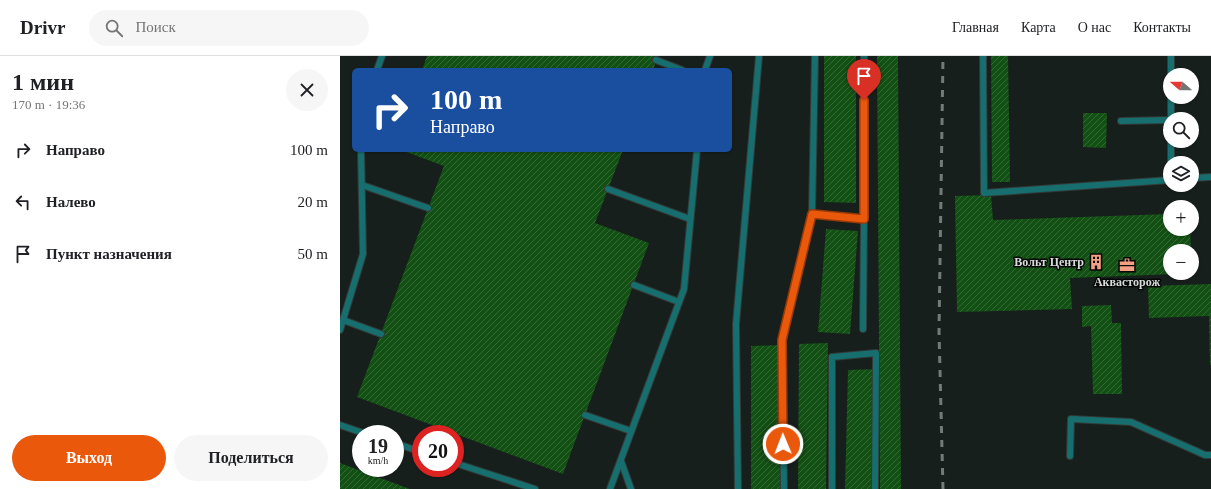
<!DOCTYPE html>
<html lang="ru">
<meta charset="utf-8">
<style>
:root{--surface:#fff;--page:#f6f6f6;--text:#202124;--muted:#757577;--line:#e0e0e0;--accent:#ea580c}
body{margin:0;font-family:Georgia,serif;background:var(--page);color:var(--text);height:100vh;display:flex;flex-direction:column;font-size:15px;white-space:nowrap}
*{box-sizing:border-box;margin:0}
p{font-size:13px;color:var(--muted)}
.icon{flex:none;width:22px;height:22px;fill:none;stroke:currentColor;stroke-width:2;stroke-linecap:round;stroke-linejoin:round}
.map{position:relative;flex:1;overflow:hidden}
.drawer{display:flex;flex-direction:column;background:var(--surface);width:340px}
.drawer>*{flex:none}
.hud{position:absolute;left:12px;top:12px;width:380px;height:84px;border-radius:6px;box-shadow:0 1px 3px #0004;background:#1a4fa0;color:#fff;overflow:hidden}
.needle{width:26px;rotate:290deg}
.tools{position:absolute;left:823px;top:12px;display:grid;gap:8px}
.tools a{display:grid;place-items:center;width:36px;height:36px;border-radius:50%;background:var(--surface);box-shadow:0 1px 3px #0004;font-size:20px}
.speed{position:absolute;left:12px;top:369px;display:flex;gap:8px;font-size:20px;font-weight:700;text-align:center}
.speed>*{display:grid;place-content:center;width:52px;height:52px;border-radius:50%;background:var(--surface);box-shadow:0 1px 3px #0004;line-height:1}
.speed small{font-size:10px;font-weight:400}
.speed .limit{border:6px solid #d22;background:#fff;color:#111}
.pin{position:absolute;display:grid;place-items:center;width:34px;height:34px;color:#fff;margin:-41px -17px;border-radius:50% 50% 50% 0;rotate:-45deg;box-shadow:0 0 4px #0007}
.pin .icon{rotate:45deg}
.me{position:absolute;width:44px;margin:-22px;rotate:359deg;stroke-linejoin:round;filter:drop-shadow(0 0 3px #0008)}
.turn{display:flex;align-items:center;gap:14px;height:84px;padding:0 12px;font-size:18px}
.turn .icon{width:52px;height:52px;stroke-width:2.5}
.turn b{display:block;font-size:28px;line-height:34px}
.round{display:grid;place-items:center;flex:none;width:42px;height:42px;border-radius:21px;background:var(--page)}
.head{display:flex;align-items:center;justify-content:space-between;height:68px;padding:0 12px}
h1{font-size:24px;font-weight:800;line-height:30px}
.cta{display:flex;gap:8px;margin-top:auto;padding:8px 12px}
.cta a{flex:1;height:46px;border-radius:24px;background:var(--accent);color:#fff;font-size:16px;font-weight:800;line-height:46px;text-align:center}
.cta a+a{background:var(--page);color:var(--text)}
ul{padding:0;list-style:none}
li{display:flex;align-items:center;gap:12px;height:52px;padding:0 12px}
li div{flex:1}
li b{display:block;font-size:15px}
li em{font-style:normal}
header{display:flex;align-items:center;gap:24px;box-sizing:border-box;height:56px;padding:0 20px;background:var(--surface);border-bottom:1px solid var(--line)}
header strong{font-size:19px}
nav{display:flex;gap:22px;margin-inline-start:auto;font-size:14px}
.search{width:280px;height:36px;background:var(--page);display:flex;align-items:center;gap:10px;box-sizing:border-box;padding:0 14px;border-radius:22px;color:var(--muted);font-size:15px}
main{display:flex;flex:1;min-height:0}
.map>svg:first-child{display:block}
</style>
<header>
<strong>Drivr</strong>
<div class="search"><svg class="icon" aria-label="search" viewBox="0 0 24 24"><circle cx="10" cy="10" r="6"/><path d="M15 15l6 6"/></svg>Поиск</div>
<nav><a>Главная</a><a>Карта</a><a>О нас</a><a>Контакты</a></nav>
</header>
<main>
<section class="drawer">
<div class="head"><div><h1>1 мин</h1><p>170 m · 19:36</p></div><a class="round"><svg class="icon" aria-label="close" viewBox="0 0 24 24"><path d="M6 6l12 12M18 6L6 18"/></svg></a></div>
<ul>
<li><svg class="icon" aria-label="right" viewBox="0 0 24 24"><path d="M7 20v-9h11M14 6l5 5-5 5"/></svg><div><b>Направо</b></div><em>100 m</em></li>
<li><svg class="icon" aria-label="left" viewBox="0 0 24 24"><path d="M17 20v-9H6M10 6l-5 5 5 5"/></svg><div><b>Налево</b></div><em>20 m</em></li>
<li><svg class="icon" aria-label="arrive" viewBox="0 0 24 24"><path d="M6 21V4h12l-3 4 3 4H6"/></svg><div><b>Пункт назначения</b></div><em>50 m</em></li>
</ul>
<div class="cta"><a>Выход</a><a>Поделиться</a></div>
</section>
<div class="map">
<svg width="871" height="433" viewBox="0 0 871 433">
<defs>
<pattern id="building-hatch" width="6" height="6" patternUnits="userSpaceOnUse"><rect width="6" height="6" fill="#125013"/><path d="M-1 1l2-2M0 6l6-6M5 7l2-2" fill="none" stroke="#346935"/></pattern>
</defs>
<rect width="100%" height="100%" fill="#171f1c"/>
<g fill="url(#building-hatch)">
<polygon points="87,0 318,0 313,14 82,14"/>
<polygon points="484,0 516,0 516,147 484,146"/>
<polygon points="537,0 558,0 561,433 540,433"/>
<polygon points="651,0 668,0 670,126 652,126"/>
<polygon points="743,57 767,57 766,92 743,91"/>
<polygon points="61,94 283,94 255,167 309,187 223,418 17,341 104,110"/>
<polygon points="651,139 653,164 830,158 830,173 850,173 851,195 830,195 830,217 836,217 836,218 730,222 732,253 617,256 615,140"/>
<polygon points="486,173 518,175 510,278 478,276"/>
<polygon points="871,228 871,309 870,309 869,260 809,262 808,230"/>
<polygon points="771,249 772,267 781,267 782,338 753,338 751,270 742,271 742,250"/>
<polygon points="488,287 486,433 458,433 459,288"/>
<polygon points="441,289 440,433 411,433 411,290"/>
<polygon points="538,313 535,433 505,433 508,314"/>
<polygon points="0,407 70,433 0,433"/>
</g>
<g fill="none" stroke-linecap="round" stroke-linejoin="round">
<g stroke="#323a37" stroke-width="8">
<g id="lane">
<polyline points="643,0 644,137 830,124"/>
<polyline points="831,0 831,19"/>
<polyline points="316,4 342,14"/>
<polyline points="37,14 42,0"/>
<polyline points="365,14 370,0"/>
<polyline points="831,41 831,63"/>
<polyline points="781,65 830,64"/>
<polyline points="831,85 831,107"/>
<polyline points="852,122 871,121"/>
<polyline points="22,129 88,152"/>
<polyline points="268,133 350,163"/>
<polyline points="472,158 524,163 523,273"/>
<polyline points="524,163 524,0"/>
<polyline points="294,229 339,246"/>
<polyline points="3,264 41,278"/>
<polyline points="0,274 23,198 21,94"/>
<polyline points="245,359 291,375"/>
<polyline points="0,369 26,378"/>
<polyline points="55,387 81,396"/>
<polyline points="730,400 731,363 791,366 865,399 871,399"/>
<polyline points="281,405 291,433"/>
<polyline points="115,407 195,433"/>
<polyline points="270,433 344,233 357,94"/>
<polyline points="398,433 396,268 419,0"/>
<polyline points="444,433 442,284 472,158 475,0"/>
<polyline points="492,433 492,301 536,297 535,433"/>
</g>
</g>
<use href="#lane" stroke="#166e6e" stroke-width="6"/>
<polyline stroke="#747a78" stroke-width="3" stroke-dasharray="7 7" stroke-linecap="butt" points="603,433 599,275 603,0"/>
</g>
<g fill="none" stroke-linecap="round" stroke-linejoin="round">
<g stroke="#983908" stroke-width="10">
<polyline id="route" points="443,388 442,284 472,158 524,163 524,44"/>
</g>
<use href="#route" stroke="#ea580c" stroke-width="7"/>
</g>
<defs>
<g id="building-bare" transform="scale(1.2)"><path d="M-4-6H4V6H1V3H-1V6H-4ZM-2.5-4.3h1.7v1.8h-1.7ZM.8-4.3h1.7v1.8H.8ZM-2.5-1h1.7V.8h-1.7ZM.8-1h1.7V.8H.8Z" fill="#f39f84" stroke="#050807" stroke-width="2.5" paint-order="stroke"/></g>
<g id="office-bare" transform="scale(1.2)"><path d="M-6-3h4V-5.5h4V-3h4V5H-6ZM-1-4.5V-3h2v-1.5ZM-6 0V1H6V0Z" fill="#f39f84" stroke="#050807" stroke-width="2.5" paint-order="stroke"/></g>
</defs>
<g fill-rule="evenodd">
<use href="#building-bare" x="756" y="206"/>
<use href="#office-bare" x="787" y="209"/>
</g>
<g text-anchor="middle" dominant-baseline="central" stroke-width="3" stroke-linejoin="round" paint-order="stroke">
<g font-size="12" font-weight="bold" fill="#d8dddb" stroke="#050807" text-anchor="end">
<text x="744" y="206">Вольт Центр</text>
<text x="787" y="226" text-anchor="middle">Аквасторож</text>
</g>
</g>
</svg>
<div class="tools">
<a><svg class="needle" viewBox="-14 -14 28 28"><path d="M0-13l5 13h-10z" fill="#e53935"/><path d="M0 13l5-13h-10z" fill="#757577"/></svg></a>
<a><svg class="icon" aria-label="search" viewBox="0 0 24 24"><circle cx="10" cy="10" r="6"/><path d="M15 15l6 6"/></svg></a>
<a><svg class="icon" aria-label="layers" viewBox="0 0 24 24"><path d="M12 4l9 5-9 5-9-5zM3 14l9 5 9-5"/></svg></a>
<a>+</a>
<a>−</a>
</div>
<div class="speed"><div>19<small>km/h</small></div><div class="limit">20</div></div>
<div class="pin" style="left:524px;top:44px;background:#d93025"><svg class="icon" aria-label="arrive" viewBox="0 0 24 24"><path d="M6 21V4h12l-3 4 3 4H6"/></svg></div>
<svg class="me" style="left:443px;top:388px" viewBox="-20 -20 40 40"><circle r="17" fill="#ea580c" stroke="#fff" stroke-width="3"/><path d="M0-11L8 9 0 5-8 9z" fill="#fff"/></svg>
<div class="hud">
<div class="turn"><svg class="icon" aria-label="right" viewBox="0 0 24 24"><path d="M7 20v-9h11M14 6l5 5-5 5"/></svg><div><b>100 m</b>Направо</div></div>
</div>
</div>
</main>
